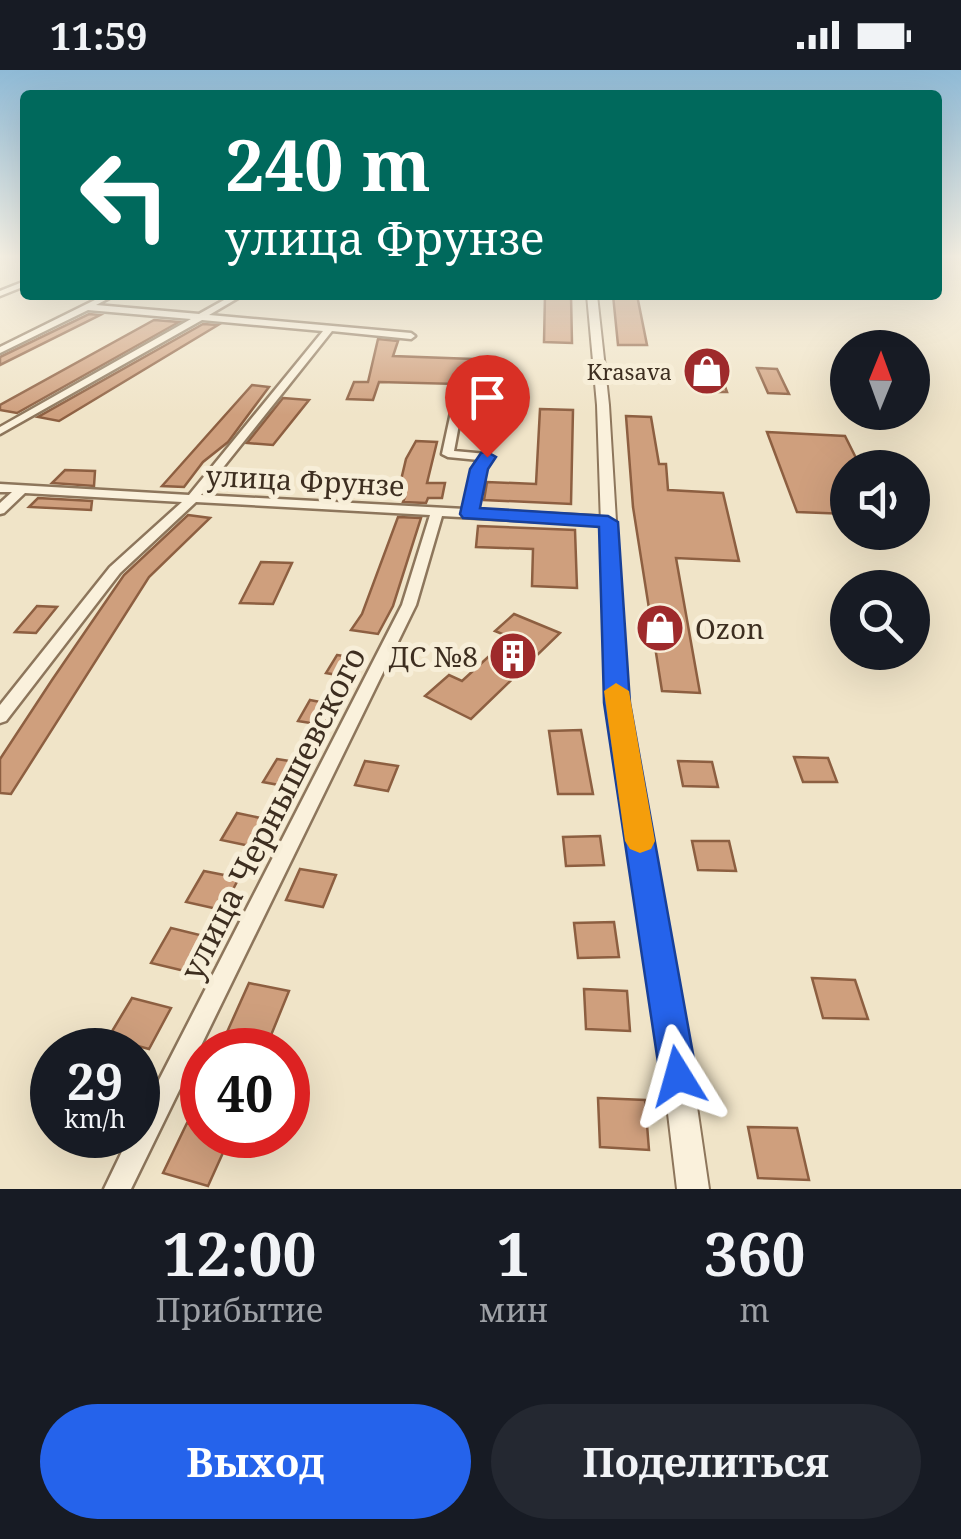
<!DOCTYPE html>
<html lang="ru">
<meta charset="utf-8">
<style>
:root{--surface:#171b24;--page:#242831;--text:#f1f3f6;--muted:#9ea1a6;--accent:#2563eb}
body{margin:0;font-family:"Noto Serif",serif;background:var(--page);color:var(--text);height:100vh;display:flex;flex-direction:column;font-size:38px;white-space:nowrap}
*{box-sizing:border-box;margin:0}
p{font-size:32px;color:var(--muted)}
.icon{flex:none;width:55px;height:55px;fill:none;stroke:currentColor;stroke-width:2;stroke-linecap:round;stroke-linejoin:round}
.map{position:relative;height:1119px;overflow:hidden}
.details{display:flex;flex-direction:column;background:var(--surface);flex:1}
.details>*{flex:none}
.top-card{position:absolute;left:20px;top:20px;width:922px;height:210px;border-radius:10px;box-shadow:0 10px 40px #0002;background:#00695c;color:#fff;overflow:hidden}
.needle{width:65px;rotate:1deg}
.controls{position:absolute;left:830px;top:260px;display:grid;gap:20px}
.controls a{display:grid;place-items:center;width:100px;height:100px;border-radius:50%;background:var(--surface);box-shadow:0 10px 40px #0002;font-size:50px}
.speed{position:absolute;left:30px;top:958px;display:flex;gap:20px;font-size:50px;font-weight:700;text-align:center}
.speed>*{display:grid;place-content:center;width:130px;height:130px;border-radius:50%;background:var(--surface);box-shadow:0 10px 40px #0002;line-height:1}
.speed small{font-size:25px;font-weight:400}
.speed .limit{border:15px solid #d22;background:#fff;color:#111}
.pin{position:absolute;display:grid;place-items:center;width:85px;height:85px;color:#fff;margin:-102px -42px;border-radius:50% 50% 50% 0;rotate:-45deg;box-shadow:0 0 10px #0007}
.pin .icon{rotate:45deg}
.me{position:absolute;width:110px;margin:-55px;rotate:352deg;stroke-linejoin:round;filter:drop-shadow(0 0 8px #0008)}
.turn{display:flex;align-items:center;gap:35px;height:210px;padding:0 40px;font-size:45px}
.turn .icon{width:130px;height:130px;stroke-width:2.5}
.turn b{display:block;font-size:70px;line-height:85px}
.eta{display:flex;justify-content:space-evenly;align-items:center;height:170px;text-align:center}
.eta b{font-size:60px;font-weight:700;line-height:70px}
.action{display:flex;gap:20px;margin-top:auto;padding:20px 40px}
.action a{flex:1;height:115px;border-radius:60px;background:var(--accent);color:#fff;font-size:40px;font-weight:700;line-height:115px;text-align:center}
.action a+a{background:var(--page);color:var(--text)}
.status{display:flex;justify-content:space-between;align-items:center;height:70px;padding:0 50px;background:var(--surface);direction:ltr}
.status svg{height:28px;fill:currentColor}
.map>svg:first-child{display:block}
</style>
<div class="status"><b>11:59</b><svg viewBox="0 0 49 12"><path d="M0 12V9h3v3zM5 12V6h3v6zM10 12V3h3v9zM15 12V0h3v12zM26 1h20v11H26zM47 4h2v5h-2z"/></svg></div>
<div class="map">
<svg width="961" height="1119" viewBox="0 0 961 1119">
<rect width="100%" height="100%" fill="#f0e4c8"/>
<g fill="#cf9f7d" stroke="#8d5f41" stroke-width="2.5">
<polygon points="545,225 571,225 572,273 544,272"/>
<polygon points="613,225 637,225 647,275 618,275"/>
<polygon points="89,244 100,245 0,295 0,287"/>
<polygon points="154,250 179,252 17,343 0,340 0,335"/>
<polygon points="203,254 218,255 59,351 38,347"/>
<polygon points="378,269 398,271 393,286 500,290 498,315 379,312 373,330 347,329 354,312 368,312"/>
<polygon points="693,295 717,295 727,322 700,322"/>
<polygon points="757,298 777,299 789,324 768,323"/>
<polygon points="252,315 269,317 228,372 203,392 184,417 162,416"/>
<polygon points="283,328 309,330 273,375 247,373"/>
<polygon points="540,339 573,340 571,434 484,430 487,412 536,414"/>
<polygon points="626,346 651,347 659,394 666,394 668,420 723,423 739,491 676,488 700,623 662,621 633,437"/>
<polygon points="767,362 845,366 861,398 848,398 848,444 797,442"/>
<polygon points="416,371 437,372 427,413 445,413 442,428 428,428 426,433 403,432 405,427 397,427 406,389"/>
<polygon points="65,400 95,401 94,416 52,413"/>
<polygon points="38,428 92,431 91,440 29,437"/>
<polygon points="188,445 210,448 149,507 11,724 0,723 0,689 52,610 124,505"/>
<polygon points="398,447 421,448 393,536 378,564 351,560 362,544"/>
<polygon points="478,456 575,460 577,518 532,516 533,479 476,477"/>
<polygon points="261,492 292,493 273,534 240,533"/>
<polygon points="37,536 57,537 36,563 15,562"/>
<polygon points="514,544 560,563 471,649 425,626 449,605 462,611 510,567 495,561"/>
<polygon points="337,585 365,589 355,608 326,603"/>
<polygon points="310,630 340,636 329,656 298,651"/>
<polygon points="581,660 593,724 558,724 549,661"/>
<polygon points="794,687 828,688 837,712 803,712"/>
<polygon points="277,689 308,694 295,718 263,712"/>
<polygon points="365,691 398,696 388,721 355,715"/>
<polygon points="678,691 712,692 718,717 683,716"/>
<polygon points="237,743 270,750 255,777 221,770"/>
<polygon points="600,766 604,795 566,796 563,767"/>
<polygon points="692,771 729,771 736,801 698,800"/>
<polygon points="300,799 336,805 323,837 286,830"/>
<polygon points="204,801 239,808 222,840 186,832"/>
<polygon points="614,852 619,887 578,888 574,853"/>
<polygon points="171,858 208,867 189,902 151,893"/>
<polygon points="812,908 855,910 868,949 823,948"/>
<polygon points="249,913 289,921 265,980 219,980"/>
<polygon points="584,919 627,921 630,961 586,959"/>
<polygon points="132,928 171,938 149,979 108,968"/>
<polygon points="598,1028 645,1030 649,1080 600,1077"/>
<polygon points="187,1053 202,1057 202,1065 231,1065 208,1116 163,1103"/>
<polygon points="748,1057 797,1058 809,1110 758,1108"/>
</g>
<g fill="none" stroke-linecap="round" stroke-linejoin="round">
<g stroke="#8d765c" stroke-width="5">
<g id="minor">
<polygon points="25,211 25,216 0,226 0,221"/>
<polygon points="105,225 115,225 96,235 199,244 233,225 243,225 209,245 411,263 415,266 411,269 332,261 201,425 465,439 473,399 479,390 448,387 442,384 453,333 458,330 463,333 454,381 487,384 493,387 485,399 477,440 608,447 614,451 608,455 442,446 416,535 131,1119 104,1119 130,1065 138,1065 138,1051 402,535 430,445 196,432 120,503 6,651 0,653 0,635 110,497 182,432 25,423 4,443 0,444 0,433 12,422 0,422 0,414 189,425 323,261 202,250 0,364 0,357 191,249 88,240 0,283 0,277"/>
</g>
</g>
<g stroke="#8d765c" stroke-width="4">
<polygon id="tertiary" points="587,225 597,225 609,335 627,633 687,968 709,1119 677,1119 659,968 607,633 597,335"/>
</g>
<use href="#minor" fill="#faf1dc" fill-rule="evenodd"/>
<use href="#tertiary" fill="#faf1dc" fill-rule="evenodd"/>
</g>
<linearGradient id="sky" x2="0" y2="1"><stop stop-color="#8fbad6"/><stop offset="0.54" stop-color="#f8f3e6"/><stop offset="1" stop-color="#f8f3e6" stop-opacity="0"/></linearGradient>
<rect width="961" height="345" fill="url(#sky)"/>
<polygon fill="#2563eb" stroke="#184099" stroke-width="2.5" points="487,382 496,387 488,399 480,438 608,446 618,452 630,633 697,1006 691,1019 678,1025 665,1019 660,1006 604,633 599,457 463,448 460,444 470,399 481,383"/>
<polygon fill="#f59e0b" points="616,613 629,621 655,771 651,779 640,783 630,779 625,771 604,621"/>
<defs>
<g id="shop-disc" transform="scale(2.5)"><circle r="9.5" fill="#9e2a2b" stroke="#f7eed8"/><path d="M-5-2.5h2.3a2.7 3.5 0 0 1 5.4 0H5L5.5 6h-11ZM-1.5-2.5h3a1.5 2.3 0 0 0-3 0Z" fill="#fff"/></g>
<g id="building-disc" transform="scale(2.5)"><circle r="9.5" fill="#9e2a2b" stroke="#f7eed8"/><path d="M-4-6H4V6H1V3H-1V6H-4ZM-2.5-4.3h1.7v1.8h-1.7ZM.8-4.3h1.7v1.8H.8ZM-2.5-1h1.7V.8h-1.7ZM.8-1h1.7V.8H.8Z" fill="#fff"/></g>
</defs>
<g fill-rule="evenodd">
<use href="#shop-disc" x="707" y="301"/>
<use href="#shop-disc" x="660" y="558"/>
<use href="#building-disc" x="513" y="586"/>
</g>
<g text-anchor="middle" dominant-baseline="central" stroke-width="10" stroke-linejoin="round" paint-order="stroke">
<g font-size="22" fill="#3d2e20" stroke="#f7eed8" text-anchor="end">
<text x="672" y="301">Krasava</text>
</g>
<g font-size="28" fill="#3d2e20" stroke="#f7eed8">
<text transform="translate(305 410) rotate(3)">улица Фрунзе</text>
</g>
<g font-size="28" fill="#3d2e20" stroke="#f7eed8" text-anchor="start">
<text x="695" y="558">Ozon</text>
<text x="478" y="586" text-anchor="end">ДС №8</text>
</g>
<g font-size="32" fill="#3d2e20" stroke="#f7eed8">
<text transform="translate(272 743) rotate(-63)">улица Чернышевского</text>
</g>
</g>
</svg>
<div class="controls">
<a><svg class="needle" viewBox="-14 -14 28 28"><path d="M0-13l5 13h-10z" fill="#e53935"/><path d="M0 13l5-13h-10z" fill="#9ea1a6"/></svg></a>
<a><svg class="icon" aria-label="sound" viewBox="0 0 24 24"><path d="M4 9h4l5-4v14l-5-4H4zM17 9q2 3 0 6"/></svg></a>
<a><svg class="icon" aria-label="search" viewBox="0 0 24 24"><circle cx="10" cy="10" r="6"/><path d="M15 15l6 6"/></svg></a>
</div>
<div class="speed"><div>29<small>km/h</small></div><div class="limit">40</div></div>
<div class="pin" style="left:487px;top:387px;background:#d93025"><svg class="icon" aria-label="arrive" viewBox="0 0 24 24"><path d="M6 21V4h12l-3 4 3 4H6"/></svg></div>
<svg class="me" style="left:678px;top:1006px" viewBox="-20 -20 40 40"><path d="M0-17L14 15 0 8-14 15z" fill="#2563eb" stroke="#fff" stroke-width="4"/></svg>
<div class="top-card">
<div class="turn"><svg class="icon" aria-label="left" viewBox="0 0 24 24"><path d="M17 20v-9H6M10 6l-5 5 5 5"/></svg><div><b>240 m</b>улица Фрунзе</div></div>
</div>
</div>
<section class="details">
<div class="eta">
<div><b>12:00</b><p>Прибытие</p></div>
<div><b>1</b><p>мин</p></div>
<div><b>360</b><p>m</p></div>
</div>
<div class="action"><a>Выход</a><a>Поделиться</a></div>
</section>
